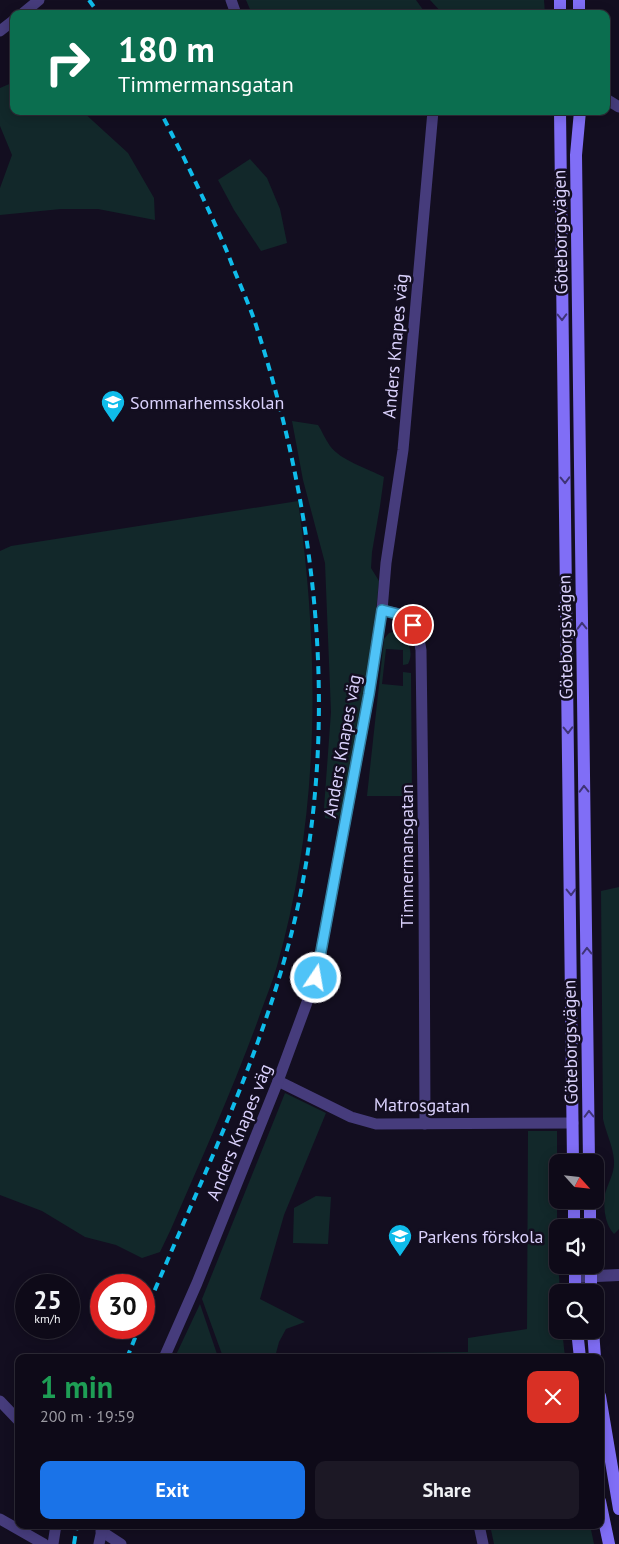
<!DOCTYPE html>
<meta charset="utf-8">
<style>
:root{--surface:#0e0a18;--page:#1c1825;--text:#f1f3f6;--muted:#9b9aa2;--line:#2e2b37;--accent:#1a73e8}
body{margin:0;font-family:"PT Sans",sans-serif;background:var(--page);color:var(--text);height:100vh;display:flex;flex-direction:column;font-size:19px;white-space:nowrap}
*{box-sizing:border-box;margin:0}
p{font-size:16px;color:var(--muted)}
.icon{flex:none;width:28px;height:28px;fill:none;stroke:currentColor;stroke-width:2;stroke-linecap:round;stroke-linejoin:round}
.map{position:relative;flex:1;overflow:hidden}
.side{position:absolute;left:15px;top:1354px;width:589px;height:175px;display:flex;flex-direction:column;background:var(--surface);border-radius:10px;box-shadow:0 2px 12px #0003,0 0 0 1px var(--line)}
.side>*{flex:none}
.hud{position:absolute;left:10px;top:10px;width:600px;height:105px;border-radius:10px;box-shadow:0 2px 12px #0003,0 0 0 1px var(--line);background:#0b6e4f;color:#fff;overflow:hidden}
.needle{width:32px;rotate:117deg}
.fabs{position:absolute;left:549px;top:1154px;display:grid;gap:10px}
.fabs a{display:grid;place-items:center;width:55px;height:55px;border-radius:10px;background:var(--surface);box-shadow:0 2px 12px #0003,0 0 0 1px var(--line);font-size:25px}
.speed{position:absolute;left:15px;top:1274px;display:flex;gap:10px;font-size:25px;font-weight:700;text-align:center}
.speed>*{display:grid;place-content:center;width:65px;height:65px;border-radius:50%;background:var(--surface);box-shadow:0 2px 12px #0003,0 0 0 1px var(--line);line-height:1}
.speed small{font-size:12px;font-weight:400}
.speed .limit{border:8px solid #d22;background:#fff;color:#111}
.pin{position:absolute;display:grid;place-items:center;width:42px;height:42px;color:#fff;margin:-21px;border:2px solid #fff;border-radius:50%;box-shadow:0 1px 5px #0007}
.me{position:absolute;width:55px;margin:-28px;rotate:12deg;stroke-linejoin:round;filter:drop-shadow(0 0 4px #0008)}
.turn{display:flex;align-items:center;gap:18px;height:105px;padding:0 25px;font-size:22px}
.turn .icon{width:65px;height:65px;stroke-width:2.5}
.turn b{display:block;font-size:35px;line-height:42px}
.round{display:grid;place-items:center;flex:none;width:52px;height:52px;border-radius:10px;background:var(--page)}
.head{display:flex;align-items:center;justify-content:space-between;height:85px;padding:0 25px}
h1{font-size:30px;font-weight:700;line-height:38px;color:#1e9e55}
.primary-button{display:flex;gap:10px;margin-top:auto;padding:10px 25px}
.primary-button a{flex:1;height:58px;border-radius:10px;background:var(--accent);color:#fff;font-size:20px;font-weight:700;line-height:58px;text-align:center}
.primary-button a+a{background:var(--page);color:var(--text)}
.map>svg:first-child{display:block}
</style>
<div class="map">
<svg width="619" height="1544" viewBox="0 0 619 1544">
<rect width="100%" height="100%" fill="#130e20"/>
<g fill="#12282a">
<polygon points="246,0 416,0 426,14 252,14"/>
<polygon points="430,0 544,0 545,14 443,14"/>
<polygon points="14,82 14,111 82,111 128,153 154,198 155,220 98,209 61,209 0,215 0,188 12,155 0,126 0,88"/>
<polygon points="250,159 267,178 280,209 287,243 261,251 234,210 218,180"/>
<path d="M 292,421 L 318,425 C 322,431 325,439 330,446 C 340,460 368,469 384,477 L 380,506 L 372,552 L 371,568 L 379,581 L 376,610 L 361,712 L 344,804 L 339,820 L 325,818 L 324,808 L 331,712 L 325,563 L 303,480 Z"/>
<path d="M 298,501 C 320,655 320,816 277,966 C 272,984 264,1002 258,1020 C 232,1091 201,1160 171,1229 L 160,1252 L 142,1258 L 116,1245 L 85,1237 L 42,1211 L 0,1195 L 0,551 L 11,546 Z"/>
<path d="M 393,632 C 407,635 415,651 408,664 L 403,665 L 403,650 L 386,649 L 382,684 L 403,686 L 403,672 L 411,673 L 412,796 L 367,796 L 384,639 L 389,633 Z"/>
<path d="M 619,887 L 619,1229 L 614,1234 C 605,1225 603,1207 605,1194 C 608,1183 615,1173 614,1160 C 613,1146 606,1133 603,1119 L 601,891 Z"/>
<polygon points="285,1093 326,1113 284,1215 260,1299 305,1322 286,1329 279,1342 275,1357 223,1357 202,1299"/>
<polygon points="528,1131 557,1131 557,1245 560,1292 558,1292 558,1330 562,1330 565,1357 449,1358 440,1355 436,1357 410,1357 407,1353 468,1352 468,1338 527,1329"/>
<polygon points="316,1196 331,1197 328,1244 293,1243 294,1208"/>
<polygon points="200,1304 218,1357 175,1357"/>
<polygon points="490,1525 590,1525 594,1544 494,1544"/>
</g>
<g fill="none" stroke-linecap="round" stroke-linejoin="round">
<g stroke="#463c7c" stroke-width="11">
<polyline points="231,0 236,14"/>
<polyline points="22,14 39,0"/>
<polyline points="0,31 14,20"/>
<polyline points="606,99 619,107"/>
<path d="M 382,610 C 388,612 396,612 402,615 C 415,621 419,637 421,650 L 424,880 L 425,1124"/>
<polyline points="278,1081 351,1117 376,1124 573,1123"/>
<polyline points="164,1358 197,1283 278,1081 316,978 369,694 382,610 386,563 403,450 433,111"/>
<polyline points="0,1401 19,1421"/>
<polyline points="0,1519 44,1544"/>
<polyline points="479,1525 483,1544"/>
<polyline points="101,1531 121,1544"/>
<polyline points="53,1544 56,1525"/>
<polyline points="99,1544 103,1525"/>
</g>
<polyline stroke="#463c7c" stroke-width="12" points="575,1277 619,1275"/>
<g stroke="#806ef6" stroke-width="12">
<polyline points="579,0 579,14"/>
<polyline points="560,14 560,0"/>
<polyline points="560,111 573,1162"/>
<polyline points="580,111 576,155 589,1162"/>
<polyline points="574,1200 574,1228"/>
<polyline points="590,1200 590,1228"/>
<polyline points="575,1265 575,1292"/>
<polyline points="591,1265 591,1292"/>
<polyline points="577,1330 580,1358"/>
<polyline points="593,1330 595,1358"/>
<polyline points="600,1396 619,1509"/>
<polyline points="600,1501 609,1544"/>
</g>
<g stroke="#0fbcea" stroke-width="4" stroke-dasharray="8 6" stroke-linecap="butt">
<polyline points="89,0 99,14"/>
<path d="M 144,1316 C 198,1185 262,1058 295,919 C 341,721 317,511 254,319 C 246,297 236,276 228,254 C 214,221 199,189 183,156 C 175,141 168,126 160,111"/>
<polyline points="127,1358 139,1328"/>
<polyline points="74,1544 77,1525"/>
</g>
</g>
<defs><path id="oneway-chevron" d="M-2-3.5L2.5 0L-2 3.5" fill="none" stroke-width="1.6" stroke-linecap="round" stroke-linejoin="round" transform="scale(1.25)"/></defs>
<g stroke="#3f3476">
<use href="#oneway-chevron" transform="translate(562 317) rotate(89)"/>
<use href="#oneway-chevron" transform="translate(565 480) rotate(89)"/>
<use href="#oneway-chevron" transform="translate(582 626) rotate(-91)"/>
<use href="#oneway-chevron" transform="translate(568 730) rotate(89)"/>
<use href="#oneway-chevron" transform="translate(584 789) rotate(-91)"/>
<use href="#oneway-chevron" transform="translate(571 892) rotate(89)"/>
<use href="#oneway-chevron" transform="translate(587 951) rotate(-91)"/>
<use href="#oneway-chevron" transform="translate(589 1114) rotate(-91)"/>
</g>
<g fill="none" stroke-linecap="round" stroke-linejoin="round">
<g stroke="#337fa1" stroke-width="12">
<polyline id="route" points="316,978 369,694 382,610 401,615 413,625"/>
</g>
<use href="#route" stroke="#4fc3f7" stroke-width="9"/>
</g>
<defs>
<g id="school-pin" transform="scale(1.25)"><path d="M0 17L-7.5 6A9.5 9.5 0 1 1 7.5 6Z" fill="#0fbcea" stroke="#130e20"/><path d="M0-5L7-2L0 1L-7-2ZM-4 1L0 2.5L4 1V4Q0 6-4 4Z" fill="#fff"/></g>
</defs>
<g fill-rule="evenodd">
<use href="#school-pin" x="113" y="402"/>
<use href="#school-pin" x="400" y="1236"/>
</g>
<g text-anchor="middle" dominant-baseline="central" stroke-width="5" stroke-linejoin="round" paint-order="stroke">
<g font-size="18" fill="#dad1fc" stroke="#130e20">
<text transform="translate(560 232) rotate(-91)">Göteborgsvägen</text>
<text transform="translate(395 346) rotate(-85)">Anders Knapes väg</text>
<text transform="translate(565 637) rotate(-91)">Göteborgsvägen</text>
<text transform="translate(342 746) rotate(-80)">Anders Knapes väg</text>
<text transform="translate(406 856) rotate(-90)">Timmermansgatan</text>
<text transform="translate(570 1042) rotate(-91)">Göteborgsvägen</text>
<text transform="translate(422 1105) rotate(1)">Matrosgatan</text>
<text transform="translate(239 1132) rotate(-68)">Anders Knapes väg</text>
</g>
<g font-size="18" fill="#dad1fc" stroke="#130e20" text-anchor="start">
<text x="130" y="402">Sommarhemsskolan</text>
<text x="418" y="1236">Parkens förskola</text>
</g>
</g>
</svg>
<div class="fabs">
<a><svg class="needle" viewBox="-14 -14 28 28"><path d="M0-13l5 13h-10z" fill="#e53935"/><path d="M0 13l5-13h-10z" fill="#9b9aa2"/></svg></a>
<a><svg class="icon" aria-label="sound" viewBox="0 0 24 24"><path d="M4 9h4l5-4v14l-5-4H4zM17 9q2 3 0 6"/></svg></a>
<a><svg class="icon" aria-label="search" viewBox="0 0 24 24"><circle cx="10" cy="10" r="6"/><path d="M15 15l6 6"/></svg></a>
</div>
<div class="speed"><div>25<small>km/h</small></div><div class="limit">30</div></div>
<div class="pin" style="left:413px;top:625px;background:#d93025"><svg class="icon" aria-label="arrive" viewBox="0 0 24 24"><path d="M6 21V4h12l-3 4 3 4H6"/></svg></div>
<svg class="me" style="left:316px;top:978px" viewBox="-20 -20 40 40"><circle r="17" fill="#4fc3f7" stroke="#fff" stroke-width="3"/><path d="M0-11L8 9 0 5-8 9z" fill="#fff"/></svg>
<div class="hud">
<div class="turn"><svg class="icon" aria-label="right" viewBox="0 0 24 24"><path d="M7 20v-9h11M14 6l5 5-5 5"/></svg><div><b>180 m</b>Timmermansgatan</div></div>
</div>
<section class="side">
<div class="head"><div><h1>1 min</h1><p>200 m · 19:59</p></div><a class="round" style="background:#d93025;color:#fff"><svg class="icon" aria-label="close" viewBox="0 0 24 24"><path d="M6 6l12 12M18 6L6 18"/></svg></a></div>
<div class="primary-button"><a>Exit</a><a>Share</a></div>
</section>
</div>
